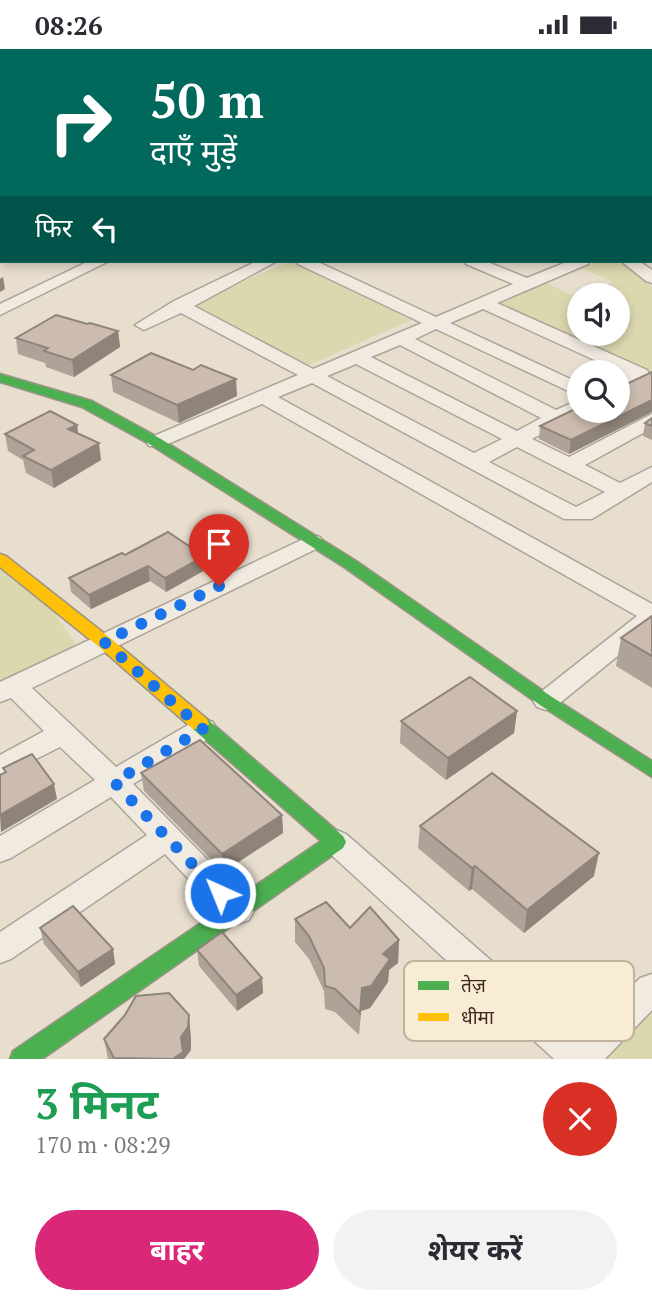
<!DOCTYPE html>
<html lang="hi">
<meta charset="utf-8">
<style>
:root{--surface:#fff;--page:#f2f2f3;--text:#2b2b33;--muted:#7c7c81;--accent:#db2777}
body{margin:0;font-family:"PT Serif","Noto Sans Devanagari",serif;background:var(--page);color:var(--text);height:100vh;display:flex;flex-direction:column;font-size:26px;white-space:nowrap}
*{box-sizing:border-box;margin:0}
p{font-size:23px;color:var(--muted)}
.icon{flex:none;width:38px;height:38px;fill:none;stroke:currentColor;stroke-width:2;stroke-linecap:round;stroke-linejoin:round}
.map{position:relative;height:1010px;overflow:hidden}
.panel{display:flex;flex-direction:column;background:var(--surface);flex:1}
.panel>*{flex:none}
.hud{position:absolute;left:0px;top:0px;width:653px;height:214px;box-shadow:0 4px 10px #0003;background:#00695c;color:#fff;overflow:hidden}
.buttons{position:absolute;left:567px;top:234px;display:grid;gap:14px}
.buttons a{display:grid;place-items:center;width:63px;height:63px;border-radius:50%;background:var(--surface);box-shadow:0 4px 10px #0003;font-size:35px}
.pin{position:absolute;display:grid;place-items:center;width:60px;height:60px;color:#fff;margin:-72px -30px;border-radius:50% 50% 50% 0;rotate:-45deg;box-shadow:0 0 7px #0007}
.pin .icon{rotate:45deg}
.me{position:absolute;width:77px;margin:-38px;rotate:316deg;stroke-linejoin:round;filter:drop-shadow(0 0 5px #0008)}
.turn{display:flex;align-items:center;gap:24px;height:147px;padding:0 35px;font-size:32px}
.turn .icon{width:91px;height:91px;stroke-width:2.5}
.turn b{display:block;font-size:49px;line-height:60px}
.then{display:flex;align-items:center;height:66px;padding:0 35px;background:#0003;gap:14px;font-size:26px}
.round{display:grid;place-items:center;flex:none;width:74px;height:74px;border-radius:37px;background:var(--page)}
.summary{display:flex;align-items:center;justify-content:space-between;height:119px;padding:0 35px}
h1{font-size:42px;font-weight:700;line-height:52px;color:#1e9e55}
.cta{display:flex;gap:14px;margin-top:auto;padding:14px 35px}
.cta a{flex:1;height:80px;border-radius:42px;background:var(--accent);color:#fff;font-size:28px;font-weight:700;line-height:80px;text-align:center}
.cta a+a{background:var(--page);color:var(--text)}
.status{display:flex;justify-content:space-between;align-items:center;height:49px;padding:0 35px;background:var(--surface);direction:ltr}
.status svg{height:19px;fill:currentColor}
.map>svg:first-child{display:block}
</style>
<div class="status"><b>08:26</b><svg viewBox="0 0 49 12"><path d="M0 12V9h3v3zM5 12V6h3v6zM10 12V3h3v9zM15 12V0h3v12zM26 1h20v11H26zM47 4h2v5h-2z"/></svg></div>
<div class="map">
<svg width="652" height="1010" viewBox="0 0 652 1010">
<rect width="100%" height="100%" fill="#e8dece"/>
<g fill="#dbd7af">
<polygon points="292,212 411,271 307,317 192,258 235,235"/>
<polygon points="597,212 620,212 652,238 652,326 494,256 546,234 576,248 579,247 579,285 618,285 618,247 580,247 613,233 581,219"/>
<polygon points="0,510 49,556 77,597 0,637"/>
<polygon points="652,957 652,1010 598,1010"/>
</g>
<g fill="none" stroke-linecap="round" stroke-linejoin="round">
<g stroke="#ada397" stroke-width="3">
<g id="street">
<polygon points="61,0 74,0 60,2"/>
<polygon points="82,0 101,0 102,2 83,2"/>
<polygon points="317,0 331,0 332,2 318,2"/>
<polygon points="346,0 361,0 362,2 347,2"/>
<polygon points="395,0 410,0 411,2 396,2"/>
<polygon points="440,0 455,0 439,2"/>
<polygon points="0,28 2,28 0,35"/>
<polygon points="651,62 652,63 652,71 651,70"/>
<rect x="651" y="100" width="1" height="8"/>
<polygon points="2,103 2,112 0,112 0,104"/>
<polygon points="0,142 2,142 0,151"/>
<polygon points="0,176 2,176 0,186"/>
<rect x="651" y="179" width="1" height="10"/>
<polygon points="89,212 109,212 0,266 0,255"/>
<path d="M 257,212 L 277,212 L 194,257 L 313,320 L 422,274 L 298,215 L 296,212 L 316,212 L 436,268 L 513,235 L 466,215 L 464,212 L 485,212 L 527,229 L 569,212 L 590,212 L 588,215 L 497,254 L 647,321 L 649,325 C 643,333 628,339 618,342 L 618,329 L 625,325 L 483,260 L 450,274 L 579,334 L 579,347 L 436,280 L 415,290 L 556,361 L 579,351 L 579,362 L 584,362 L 532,390 L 569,408 L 652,365 L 652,379 L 585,416 L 620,434 L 652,418 L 652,433 L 592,470 L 564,470 L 312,334 L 278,348 L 652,555 L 652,579 L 555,658 L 546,661 L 537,658 L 533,652 L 537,646 L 637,567 L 262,355 L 163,397 L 149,397 L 146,393 L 149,389 L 298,326 L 181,264 L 144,281 L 135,276 L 174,252 ZM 400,296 L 541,369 L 517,382 L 371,308 ZM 356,315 L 502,390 L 474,404 L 327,327 ZM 517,398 L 605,443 L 576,458 L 489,413 Z"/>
<polygon points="621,212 639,212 652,221 652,234 646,232"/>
<polygon points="312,486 320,488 323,493 320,498 32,639 116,718 193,673 203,670 213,673 216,680 213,687 133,735 249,853 254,862 249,871 238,875 227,871 165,805 11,910 0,914 0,883 147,786 111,748 11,809 0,813 0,787 95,731 60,698 0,728 0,706 44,682 11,649 0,653 0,633"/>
<polygon points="336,781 346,785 580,989 640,929 652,925 652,961 605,1010 554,1010 326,801 321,793 326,785"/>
</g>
</g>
<g stroke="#9d9387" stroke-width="3">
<g id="fast">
<polygon points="16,0 26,0 14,2"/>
<polygon points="633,0 644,0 630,2"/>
<polygon points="0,17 2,17 0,22"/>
<polygon points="651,85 652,86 652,92 651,91"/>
<polygon points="0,325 92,352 161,390 356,512 552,648 652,712 652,728 540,656 344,518 151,396 82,358 0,333"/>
<polygon points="200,668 207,670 343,787 346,793 343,799 42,1010 10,1010 13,1002 321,792 193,680 191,675 193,670"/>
</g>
</g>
<g stroke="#9d9387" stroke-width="3">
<g id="slow">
<polygon points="381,0 395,2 383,2"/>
<polygon points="0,505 6,507 110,589 207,670 209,675 207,680 193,680 98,597 0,518"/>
</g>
</g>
<use href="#street" fill="#f0eae1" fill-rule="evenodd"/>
<use href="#fast" fill="#4caf50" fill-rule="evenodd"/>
<use href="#slow" fill="#ffc107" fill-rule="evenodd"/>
</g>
<g fill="#afa296">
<polygon points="477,0 604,0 598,2 483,2"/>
<polygon points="87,275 118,282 120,298 74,328 46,318 45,314 18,305 16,289"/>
<polygon points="652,323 652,363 569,405 539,390 540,377"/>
<polygon points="111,326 237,347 179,374 113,343"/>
<polygon points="652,369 652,391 643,387 645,374"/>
<polygon points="77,376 78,385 101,411 54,439 26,424 23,411 8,402 5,385"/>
<polygon points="125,506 205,521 166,543 150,532 91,560 71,543 69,529"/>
<polygon points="652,567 652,639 616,617 621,589"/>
<polygon points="517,662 514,684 446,731 400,694 401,672"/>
<polygon points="141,724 282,766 283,784 223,823 144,742"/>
<polygon points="420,777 594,827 524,884 472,840 469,842 418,799"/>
<polygon points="295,870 350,879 399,891 398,914 389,921 388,933 370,959 361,962 359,986 335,963 325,960 324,942 309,910 295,893"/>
<polygon points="40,879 113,900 115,915 81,938 44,895"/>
<polygon points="197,901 262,929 263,944 237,962 199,917"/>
<polygon points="191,989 191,1001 184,1010 108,1010 104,990"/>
</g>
<g fill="#8f847a">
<polygon points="565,0 604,0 598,2 559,2"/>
<polygon points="2,63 2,74 0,75 0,64"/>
<polygon points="3,228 5,240 0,243 0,230"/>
<polygon points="118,282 120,298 74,328 72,311"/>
<polygon points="236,330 237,347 179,374 177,356"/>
<polygon points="652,351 652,363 569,405 571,391"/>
<polygon points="77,376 79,392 68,380"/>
<polygon points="99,394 101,411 54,439 51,421"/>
<polygon points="204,507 205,521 166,543 165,529"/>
<polygon points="148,517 150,532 91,560 89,546"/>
<polygon points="517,662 514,684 446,731 448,709"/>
<polygon points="54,735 57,750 1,783 0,766"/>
<polygon points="282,766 283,784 223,823 222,805"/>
<polygon points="599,804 594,827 524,884 527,861"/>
<polygon points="475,817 472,840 469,842 472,819"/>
<polygon points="399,891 398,914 389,921 388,933 370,959 361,962 359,986 362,939 383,905"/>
<polygon points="113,900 115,915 81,938 78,923"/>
<polygon points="262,929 263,944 237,962 236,946"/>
<polygon points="189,966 191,989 191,1001 184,1010 173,1010"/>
</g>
<g fill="#ccbcaf" stroke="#8f847a" stroke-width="2">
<polygon points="517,0 565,0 559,2 523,2"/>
<polygon points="652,5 652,31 651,31 651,6"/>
<polygon points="0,39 2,40 2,63 0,64"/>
<polygon points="56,266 87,275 90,274 118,282 72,311 44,302 48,299 16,289"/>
<polygon points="151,304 193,321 201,316 236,330 177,356 111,326"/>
<polygon points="652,323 652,351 571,391 540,377 579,358 579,362 618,362 618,339"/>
<polygon points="50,362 77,376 68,380 99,394 51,421 23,407 34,401 5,385"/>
<polygon points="652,369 652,377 645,374"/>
<polygon points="168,483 204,507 165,529 148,517 89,546 69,529 122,504 125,506"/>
<polygon points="652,567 652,607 621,589"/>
<polygon points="470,628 517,662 448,709 401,672"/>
<polygon points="200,691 282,766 222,805 141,724"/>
<polygon points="32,705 54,735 0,766 0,726 6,723 3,719"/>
<polygon points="492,724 599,804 527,861 475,817 472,819 420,777"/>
<polygon points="326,853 350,879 370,858 399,891 383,905 390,910 371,937 362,939 360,964 335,940 325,937 324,919 309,887 295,870"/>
<polygon points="73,857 113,900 78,923 40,879"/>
<polygon points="222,883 262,929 236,946 197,901"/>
<polygon points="169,944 189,966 188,978 181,988 183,1003 173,1010 114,1009 104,990 125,966 136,947"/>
</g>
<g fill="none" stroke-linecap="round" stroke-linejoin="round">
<polyline stroke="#1a73e8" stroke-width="12" stroke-dasharray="0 21.6" points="219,537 104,593 203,680 114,733 220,844"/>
</g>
<rect x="404" y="912" width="230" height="80" rx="10" fill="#f9ecd5" stroke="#c1b29e" stroke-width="2"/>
<rect x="418" y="932" width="31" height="9" fill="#4caf50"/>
<rect x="418" y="964" width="31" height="8" fill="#ffc107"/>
<g font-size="19" fill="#3e2b1e">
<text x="461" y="943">तेज़</text>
<text x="461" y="975">धीमा</text>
</g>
</svg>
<div class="buttons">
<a><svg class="icon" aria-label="sound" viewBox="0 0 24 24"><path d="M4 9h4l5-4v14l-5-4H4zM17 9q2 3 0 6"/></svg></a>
<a><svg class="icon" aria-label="search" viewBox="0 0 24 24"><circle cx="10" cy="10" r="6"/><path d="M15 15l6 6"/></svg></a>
</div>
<div class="pin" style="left:219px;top:537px;background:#d93025"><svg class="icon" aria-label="arrive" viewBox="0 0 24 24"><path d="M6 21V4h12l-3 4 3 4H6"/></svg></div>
<svg class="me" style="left:220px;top:844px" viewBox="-20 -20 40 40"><circle r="17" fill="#1a73e8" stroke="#fff" stroke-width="3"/><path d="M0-11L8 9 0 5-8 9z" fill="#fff"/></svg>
<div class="hud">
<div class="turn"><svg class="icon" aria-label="right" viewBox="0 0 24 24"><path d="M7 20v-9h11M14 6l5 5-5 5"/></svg><div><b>50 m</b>दाएँ मुड़ें</div></div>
<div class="then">फिर<svg class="icon" aria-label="left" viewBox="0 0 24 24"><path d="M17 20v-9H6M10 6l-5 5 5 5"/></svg></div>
</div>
</div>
<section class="panel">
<div class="summary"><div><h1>3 मिनट</h1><p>170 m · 08:29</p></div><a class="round" style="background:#d93025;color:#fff"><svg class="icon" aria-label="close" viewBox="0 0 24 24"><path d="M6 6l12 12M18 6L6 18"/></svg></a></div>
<div class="cta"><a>बाहर</a><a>शेयर करें</a></div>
</section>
